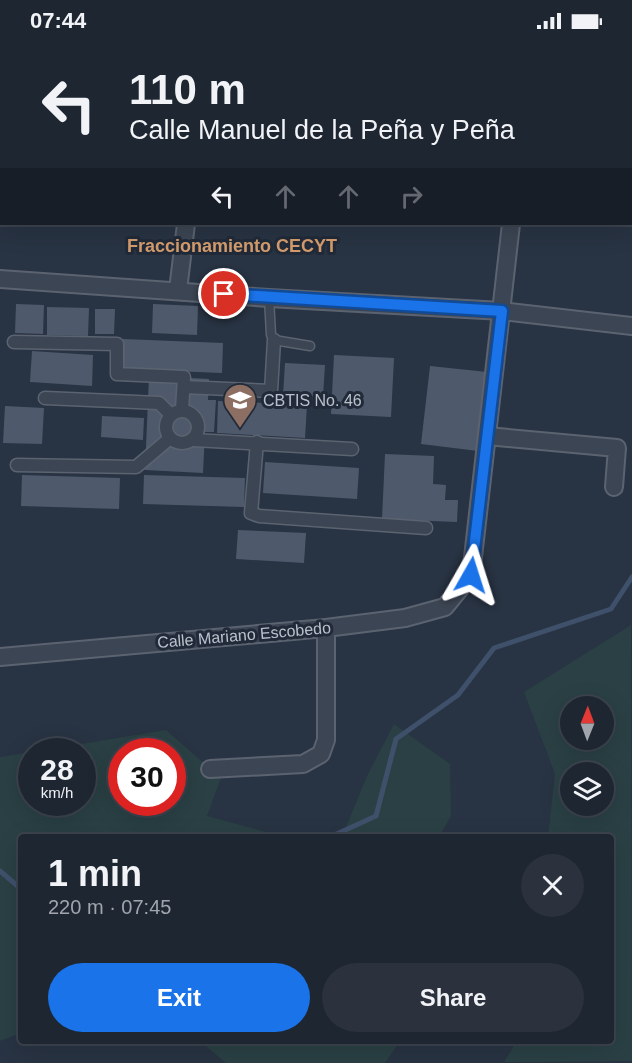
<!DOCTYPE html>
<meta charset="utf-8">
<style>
:root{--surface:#1e2632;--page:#2b323e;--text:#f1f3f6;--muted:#a1a5ac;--line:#3c434d;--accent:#1a73e8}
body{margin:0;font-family:Arial,sans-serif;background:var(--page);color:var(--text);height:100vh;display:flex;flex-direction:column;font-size:22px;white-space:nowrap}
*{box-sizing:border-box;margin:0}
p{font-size:20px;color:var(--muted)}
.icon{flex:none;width:33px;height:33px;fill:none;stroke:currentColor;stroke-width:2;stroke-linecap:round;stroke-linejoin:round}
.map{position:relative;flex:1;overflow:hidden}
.details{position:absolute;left:18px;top:792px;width:596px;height:210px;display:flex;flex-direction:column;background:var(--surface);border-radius:6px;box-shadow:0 6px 24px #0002,0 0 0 2px var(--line)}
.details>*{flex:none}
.guide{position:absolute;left:0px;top:0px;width:633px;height:183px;box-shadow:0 6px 24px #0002,0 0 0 2px var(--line);background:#1e2632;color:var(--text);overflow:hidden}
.needle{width:39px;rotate:1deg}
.tools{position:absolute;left:560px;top:654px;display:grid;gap:12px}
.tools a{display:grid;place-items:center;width:54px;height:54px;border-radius:50%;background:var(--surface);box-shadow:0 6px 24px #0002,0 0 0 2px var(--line);font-size:30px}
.speed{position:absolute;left:18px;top:696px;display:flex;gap:12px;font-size:30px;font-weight:700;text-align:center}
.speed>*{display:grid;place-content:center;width:78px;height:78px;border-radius:50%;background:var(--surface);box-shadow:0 6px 24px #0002,0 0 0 2px var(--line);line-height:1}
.speed small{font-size:15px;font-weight:400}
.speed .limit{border:9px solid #d22;background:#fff;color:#111}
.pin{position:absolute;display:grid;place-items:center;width:51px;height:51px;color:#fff;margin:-26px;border:3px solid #fff;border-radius:50%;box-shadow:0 2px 6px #0007}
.me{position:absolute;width:66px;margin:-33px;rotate:6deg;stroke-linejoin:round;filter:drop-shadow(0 0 4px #0008)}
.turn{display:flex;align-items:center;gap:21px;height:126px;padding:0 30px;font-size:27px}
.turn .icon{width:78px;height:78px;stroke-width:2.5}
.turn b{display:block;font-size:42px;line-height:51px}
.lanes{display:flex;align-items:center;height:57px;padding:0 30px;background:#0003;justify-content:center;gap:30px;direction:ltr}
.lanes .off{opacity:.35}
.round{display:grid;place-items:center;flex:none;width:63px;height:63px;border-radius:32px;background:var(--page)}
.overview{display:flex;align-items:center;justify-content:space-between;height:102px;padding:0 30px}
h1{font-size:36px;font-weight:800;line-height:45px}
.button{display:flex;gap:12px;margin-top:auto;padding:12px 30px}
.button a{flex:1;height:69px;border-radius:36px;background:var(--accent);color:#fff;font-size:24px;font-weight:800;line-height:69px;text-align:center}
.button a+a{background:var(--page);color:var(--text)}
.status{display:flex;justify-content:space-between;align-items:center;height:42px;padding:0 30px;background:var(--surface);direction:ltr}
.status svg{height:16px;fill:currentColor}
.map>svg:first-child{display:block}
</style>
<div class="status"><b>07:44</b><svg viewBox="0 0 49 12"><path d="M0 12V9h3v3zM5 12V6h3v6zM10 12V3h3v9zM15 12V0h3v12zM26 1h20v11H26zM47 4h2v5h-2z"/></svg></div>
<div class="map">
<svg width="632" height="1021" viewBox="0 0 632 1021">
<rect width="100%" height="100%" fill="#283343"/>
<g fill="#2a4044" fill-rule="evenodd">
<path d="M 631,583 L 632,1019 L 504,1020 L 517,999 L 610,999 L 610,795 L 548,795 L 555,732 L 524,650 ZM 570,664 L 603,664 L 603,698 L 570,698 ZM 570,730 L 603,730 L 603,764 L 570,764 Z"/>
<polygon points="394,682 450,722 451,774 439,795 342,795 367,734"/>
<path d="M 166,688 L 221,736 L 207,774 L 284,795 L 21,795 L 21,991 L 0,999 L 0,715 L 32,710 L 32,760 L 82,760 L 82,710 L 32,710 ZM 122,710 L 172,710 L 172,760 L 122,760 Z"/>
<polygon points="200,999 400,999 385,1021 226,1021"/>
</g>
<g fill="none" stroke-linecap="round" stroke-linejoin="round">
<g stroke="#3f506b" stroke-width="5">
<polyline points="330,795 376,774 396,697 458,653 494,606 611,567 632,535"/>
<polyline points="0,829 21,847"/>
</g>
</g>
<g fill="#4e5a6c">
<polygon points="16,262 44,263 43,292 15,291"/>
<polygon points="153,262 198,264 197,293 152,291"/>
<polygon points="47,265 89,266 88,294 47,293"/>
<polygon points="95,267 115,267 114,292 95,292"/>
<polygon points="123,297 223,301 222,331 122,327"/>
<polygon points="32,309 93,313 92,344 30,340"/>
<polygon points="334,313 394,316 391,375 331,372"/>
<polygon points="285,321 325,323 323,355 283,353"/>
<polygon points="430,324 487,330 478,409 421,402"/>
<polygon points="149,334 209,337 208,358 216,358 214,390 205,390 203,431 145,428"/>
<polygon points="218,359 307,363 305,396 217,391"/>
<polygon points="5,364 44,366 42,402 3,401"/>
<polygon points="102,374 144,376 143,398 101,395"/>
<polygon points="385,412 434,414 433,442 446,443 445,458 458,458 457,480 382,477"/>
<polygon points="265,420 359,426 357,457 263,451"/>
<polygon points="22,433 120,436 119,467 21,464"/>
<polygon points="144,433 245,436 244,465 143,462"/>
<polygon points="238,488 306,491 304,521 236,517"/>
</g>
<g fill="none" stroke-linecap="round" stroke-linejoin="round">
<g stroke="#5b6370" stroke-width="11">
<polyline id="service" points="269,256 271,293 274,298 310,304"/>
</g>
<g stroke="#5b6370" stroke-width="15">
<g id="pedestrian">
<polyline points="14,300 117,302 117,332 184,335 182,368"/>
<polyline points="184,345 271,349 274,298"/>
<polyline points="45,356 159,361 170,372"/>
<circle cx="182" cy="385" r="16"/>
<polyline points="194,398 352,407"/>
<polyline points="257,400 251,471 259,474 426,486"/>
<polyline points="17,423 136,425 169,397"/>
</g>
</g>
<g stroke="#5b6370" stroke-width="20">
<g id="minor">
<polyline points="205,2 205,0"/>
<polyline points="532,2 532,0"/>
<polyline points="0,38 2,38"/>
<polyline points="0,237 269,256 502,269 632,284"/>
<polyline points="178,248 186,182"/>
<polyline points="487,394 617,406 614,445"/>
<polyline points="0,615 326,586 405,576 445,565 471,533 511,182"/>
<polyline points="210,727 303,722 321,712 326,698 326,586"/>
</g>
</g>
<use href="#service" stroke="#3c4553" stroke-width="8"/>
<use href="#pedestrian" stroke="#3c4553" stroke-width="12"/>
<use href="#minor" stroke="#3c4553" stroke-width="16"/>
</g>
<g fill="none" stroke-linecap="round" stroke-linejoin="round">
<g stroke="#114b97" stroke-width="15">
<polyline id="route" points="224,252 502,269 471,533"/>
</g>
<use href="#route" stroke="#1a73e8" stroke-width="10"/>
</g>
<defs>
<g id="university-pin" transform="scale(1.725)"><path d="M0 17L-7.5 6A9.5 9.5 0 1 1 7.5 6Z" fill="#8d6e63" stroke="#212a38"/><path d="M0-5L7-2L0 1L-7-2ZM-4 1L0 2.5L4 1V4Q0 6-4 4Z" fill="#fff"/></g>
</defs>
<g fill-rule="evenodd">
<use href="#university-pin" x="240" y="358"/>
</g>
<g text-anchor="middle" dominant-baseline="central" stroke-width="6" stroke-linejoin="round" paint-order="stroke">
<g font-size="16" fill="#bac1cc" stroke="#212a38" text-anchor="start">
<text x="263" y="358">CBTIS No. 46</text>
</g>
<g font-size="16" fill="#bac1cc" stroke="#212a38">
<text transform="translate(244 593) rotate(-5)">Calle Mariano Escobedo</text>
</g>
<g font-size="18" font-weight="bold" fill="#d49c6d" stroke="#212a38">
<text x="232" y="204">Fraccionamiento CECYT</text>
</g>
</g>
</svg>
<div class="tools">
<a><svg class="needle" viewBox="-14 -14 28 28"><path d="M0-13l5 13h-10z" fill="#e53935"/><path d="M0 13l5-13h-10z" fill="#a1a5ac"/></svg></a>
<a><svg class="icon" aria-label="layers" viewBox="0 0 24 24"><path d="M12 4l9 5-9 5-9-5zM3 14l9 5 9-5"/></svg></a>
</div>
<div class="speed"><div>28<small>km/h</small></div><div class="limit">30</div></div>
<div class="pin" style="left:224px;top:252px;background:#d93025"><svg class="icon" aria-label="arrive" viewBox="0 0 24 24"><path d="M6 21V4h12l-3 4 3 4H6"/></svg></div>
<svg class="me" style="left:471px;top:533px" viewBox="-20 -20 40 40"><path d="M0-17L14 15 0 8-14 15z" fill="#1a73e8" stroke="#fff" stroke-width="4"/></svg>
<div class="guide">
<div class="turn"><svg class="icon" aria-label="left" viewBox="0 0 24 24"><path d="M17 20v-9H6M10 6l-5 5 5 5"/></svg><div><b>110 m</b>Calle Manuel de la Peña y Peña</div></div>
<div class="lanes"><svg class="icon" aria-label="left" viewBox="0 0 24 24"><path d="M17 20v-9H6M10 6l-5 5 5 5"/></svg><svg class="icon off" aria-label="ahead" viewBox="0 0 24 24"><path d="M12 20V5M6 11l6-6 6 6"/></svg><svg class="icon off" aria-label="ahead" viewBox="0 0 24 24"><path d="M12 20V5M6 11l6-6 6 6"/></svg><svg class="icon off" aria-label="right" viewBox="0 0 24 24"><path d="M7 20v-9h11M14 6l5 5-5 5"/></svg></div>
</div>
<section class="details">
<div class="overview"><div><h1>1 min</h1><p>220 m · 07:45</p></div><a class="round"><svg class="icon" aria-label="close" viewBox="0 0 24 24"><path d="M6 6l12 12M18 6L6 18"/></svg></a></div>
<div class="button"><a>Exit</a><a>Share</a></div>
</section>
</div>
